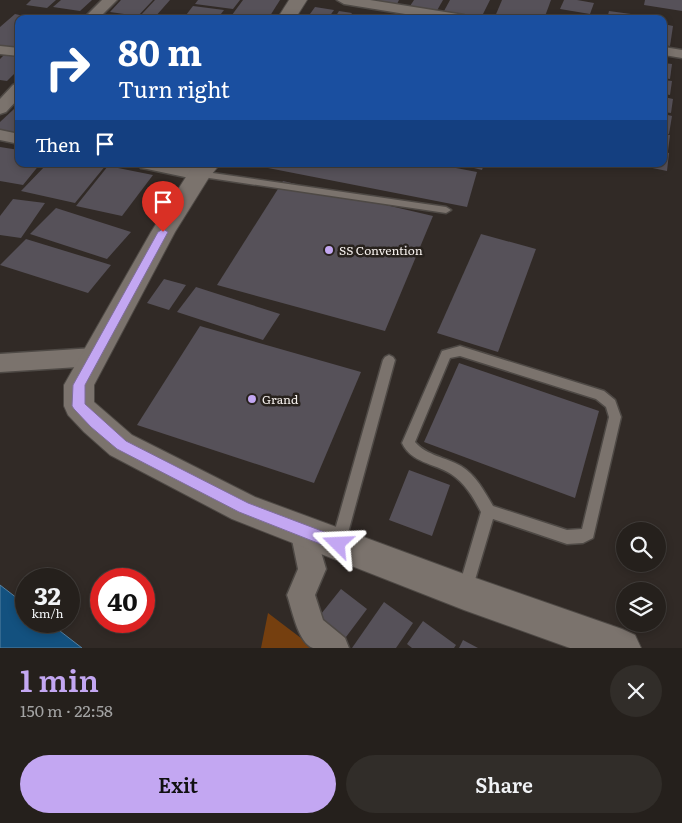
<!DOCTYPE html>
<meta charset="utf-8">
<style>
:root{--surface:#25201c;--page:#312d29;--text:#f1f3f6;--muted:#a3a3a3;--line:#423e3b;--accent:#c3a7f2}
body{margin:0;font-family:Literata,serif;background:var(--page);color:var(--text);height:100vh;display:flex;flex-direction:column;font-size:19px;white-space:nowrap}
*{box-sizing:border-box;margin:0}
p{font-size:16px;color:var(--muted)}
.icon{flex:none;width:28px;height:28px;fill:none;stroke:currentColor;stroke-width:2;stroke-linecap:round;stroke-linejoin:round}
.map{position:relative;height:648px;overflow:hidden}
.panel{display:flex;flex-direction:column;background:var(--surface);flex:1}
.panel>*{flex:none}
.top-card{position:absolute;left:15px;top:15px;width:652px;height:152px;border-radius:10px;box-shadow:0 2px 8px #0003,0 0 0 1px var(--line);background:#1a4fa0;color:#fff;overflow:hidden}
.tools{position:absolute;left:616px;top:522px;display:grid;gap:10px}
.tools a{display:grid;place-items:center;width:50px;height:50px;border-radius:50%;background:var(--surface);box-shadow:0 2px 8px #0003,0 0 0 1px var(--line);font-size:25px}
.speed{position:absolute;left:15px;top:568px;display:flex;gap:10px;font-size:25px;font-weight:700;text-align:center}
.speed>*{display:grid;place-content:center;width:65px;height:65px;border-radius:50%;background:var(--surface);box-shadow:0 2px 8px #0003,0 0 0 1px var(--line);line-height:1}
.speed small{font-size:12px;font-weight:400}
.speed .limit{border:8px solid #d22;background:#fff;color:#111}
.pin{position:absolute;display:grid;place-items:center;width:42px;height:42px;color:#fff;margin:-51px -21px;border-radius:50% 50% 50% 0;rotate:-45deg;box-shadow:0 0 5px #0007}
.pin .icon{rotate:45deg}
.me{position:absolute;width:55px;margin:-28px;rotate:291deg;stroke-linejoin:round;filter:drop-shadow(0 0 4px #0008)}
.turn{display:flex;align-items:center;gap:18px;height:105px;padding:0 20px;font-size:22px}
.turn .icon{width:65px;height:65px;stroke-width:2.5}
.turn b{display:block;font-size:35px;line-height:42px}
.then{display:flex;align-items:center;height:48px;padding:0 20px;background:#0003;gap:10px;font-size:19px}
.round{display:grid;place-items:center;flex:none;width:52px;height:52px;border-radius:26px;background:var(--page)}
.headline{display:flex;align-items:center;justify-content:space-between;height:85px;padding:0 20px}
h1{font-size:30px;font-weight:600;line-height:38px;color:var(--accent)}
.primary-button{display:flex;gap:10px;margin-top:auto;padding:10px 20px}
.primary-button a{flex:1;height:58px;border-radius:30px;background:var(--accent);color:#111;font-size:20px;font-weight:600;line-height:58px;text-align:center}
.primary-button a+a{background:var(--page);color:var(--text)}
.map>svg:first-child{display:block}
</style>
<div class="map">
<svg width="682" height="648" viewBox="0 0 682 648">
<rect width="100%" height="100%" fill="#312a26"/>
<polygon fill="#753f0f" points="268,613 314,648 261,648"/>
<polygon fill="#13517f" stroke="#5781a1" points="0,585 26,605 26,621 47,621 82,648 0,648"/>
<g fill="#565159">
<polygon points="31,0 56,0 47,8 26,5"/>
<polygon points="61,0 92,0 80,11 53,7"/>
<polygon points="121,0 153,0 138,16 110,12"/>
<polygon points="155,0 170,0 155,17 141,15"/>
<polygon points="198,0 240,0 233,9 195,4"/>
<polygon points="243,0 280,0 268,19 229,19"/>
<polygon points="356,0 399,0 395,8"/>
<polygon points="414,0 443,0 435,14 408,9"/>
<polygon points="450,0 490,0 481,18 444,11"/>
<polygon points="502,0 551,0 544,19 494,19"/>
<polygon points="564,0 577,0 594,3 590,14 560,9"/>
<polygon points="645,0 682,0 682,11 644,5"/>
<polygon points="193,6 224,10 217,19 183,19"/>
<polygon points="315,7 334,10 329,17 310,14"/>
<polygon points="339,11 352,13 348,19 334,19"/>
<polygon points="609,11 631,14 630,19 607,19"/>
<polygon points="99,13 133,18 133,19 93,19"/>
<polygon points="15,14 38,19 19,19 19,48 0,45 0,27"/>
<polygon points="356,14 376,18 375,19 353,19"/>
<polygon points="664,24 673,26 670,46 664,45"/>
<polygon points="5,54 19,57 19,69 7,81 0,80 0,59"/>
<polygon points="664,63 672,64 670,79 664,78"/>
<polygon points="664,80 672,81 670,95 664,94"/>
<polygon points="664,97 673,99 671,113 664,112"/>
<polygon points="14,109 19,110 19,133 0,130 0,122"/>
<polygon points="664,114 672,116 669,134 664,133"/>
<polygon points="664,134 670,135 668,151 664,150"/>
<polygon points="0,147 19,150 19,164 40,164 23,185 0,181"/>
<polygon points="664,152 669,153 667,171 638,165 664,164"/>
<polygon points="47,164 97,164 106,165 75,203 21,191"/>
<polygon points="248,164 435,164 477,172 467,207"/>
<polygon points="458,164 484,164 482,170"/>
<polygon points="108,166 153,175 122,216 76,206"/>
<polygon points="283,181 433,216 385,331 217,285"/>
<polygon points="13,199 45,203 21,238 0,235 0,216"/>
<polygon points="56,208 131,232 107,259 30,234"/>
<polygon points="481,234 536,249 498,352 437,333"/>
<polygon points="26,239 111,265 88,293 0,265"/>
<polygon points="164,279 186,285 169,310 147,303"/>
<polygon points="196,287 280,314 263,340 177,312"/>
<polygon points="200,326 361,372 314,483 137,425"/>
<polygon points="459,363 599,411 575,498 424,442"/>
<polygon points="409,470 450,485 432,536 389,520"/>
<polygon points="341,589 367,609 343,641 317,619"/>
<polygon points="384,602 413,623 396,648 352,648"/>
<polygon points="423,621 456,645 454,648 412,648 407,644"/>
<polygon points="463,640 478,648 459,648"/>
</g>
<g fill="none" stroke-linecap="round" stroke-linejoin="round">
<g stroke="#4e4945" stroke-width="3">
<g id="lane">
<polygon points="199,171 446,207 451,210 446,213 196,176 196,172"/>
<path d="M 460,346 L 604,391 L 615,400 L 621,417 L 593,538 L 583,543 L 567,544 L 493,519 L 472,590 L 470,595 L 465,597 L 460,595 L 458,590 L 481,512 C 473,497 465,483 451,474 C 434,463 411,463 402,443 L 442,351 ZM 460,356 L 596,399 L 606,407 L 609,417 L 582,529 L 567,530 L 493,506 C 484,491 476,475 461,466 C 446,457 427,456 415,442 L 450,358 Z"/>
<polygon points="389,355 393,357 395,360 345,544 343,549 338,551 333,549 331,544 383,360 385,357"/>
</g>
</g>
<g stroke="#4e4945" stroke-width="3">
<g id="street">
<polygon points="102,0 117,0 98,19 83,19"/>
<polygon points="337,0 370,0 464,15 471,19 436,19 344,4"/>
<polygon points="0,46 19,48 19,56 0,54"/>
<polygon points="664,47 682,50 682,58 664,55"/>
<polygon points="19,83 19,98 6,112 0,114 0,99 13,85"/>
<polygon points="0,130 19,134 19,144 0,140"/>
<polygon points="138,164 175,164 205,170 208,174 205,178 199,180 147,169 141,168"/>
<polygon points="94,348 102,351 105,357 102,363 94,366 0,372 0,354"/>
<path d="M 303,518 L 312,521 L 326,569 L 315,595 L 323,620 L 345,638 L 349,648 C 340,648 321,648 313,648 C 298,643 292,609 287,595 L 298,569 L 290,530 L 294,521 Z"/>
</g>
</g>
<g stroke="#4e4945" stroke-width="2">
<g id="secondary">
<polygon points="289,0 307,0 295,19 277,19"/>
<polygon points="196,164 220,164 208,179 175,232 94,385 94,402 132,435 255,497 464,574 622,629 635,635 641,648 570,648 464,610 232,519 110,455 84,432 68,415 64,406 64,385 151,232 191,169"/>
</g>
</g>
<use href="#lane" fill="#7b736d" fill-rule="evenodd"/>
<use href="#street" fill="#7b736d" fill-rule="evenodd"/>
<use href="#secondary" fill="#7b736d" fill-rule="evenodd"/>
</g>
<polygon fill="#c3a7f2" stroke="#7f6d9d" points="163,229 168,232 85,385 85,404 126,441 248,503 343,539 345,544 343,549 338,551 239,512 117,449 91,427 74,409 72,406 73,385 158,232"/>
<g fill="#c3a7f2" stroke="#27211c" stroke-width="2">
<circle cx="329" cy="250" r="5"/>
<circle cx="252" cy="399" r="5"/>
</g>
<g text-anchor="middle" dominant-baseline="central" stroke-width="5" stroke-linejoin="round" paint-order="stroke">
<g font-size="12" fill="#f7f2ef" stroke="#27211c" text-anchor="start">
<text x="339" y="250">SS Convention</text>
<text x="262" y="399">Grand</text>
</g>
</g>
</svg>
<div class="tools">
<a><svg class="icon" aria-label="search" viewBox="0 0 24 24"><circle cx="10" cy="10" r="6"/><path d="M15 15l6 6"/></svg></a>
<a><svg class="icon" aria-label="layers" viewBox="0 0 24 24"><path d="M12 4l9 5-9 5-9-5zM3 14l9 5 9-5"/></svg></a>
</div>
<div class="speed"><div>32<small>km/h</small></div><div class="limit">40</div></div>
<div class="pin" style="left:163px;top:232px;background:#d93025"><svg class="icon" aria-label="arrive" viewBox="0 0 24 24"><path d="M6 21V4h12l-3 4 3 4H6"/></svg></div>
<svg class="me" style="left:338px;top:544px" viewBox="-20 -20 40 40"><path d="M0-17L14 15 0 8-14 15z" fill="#c3a7f2" stroke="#fff" stroke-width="4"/></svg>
<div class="top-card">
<div class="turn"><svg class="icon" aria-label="right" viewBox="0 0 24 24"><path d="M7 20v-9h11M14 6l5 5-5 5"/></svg><div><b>80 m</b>Turn right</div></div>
<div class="then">Then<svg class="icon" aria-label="arrive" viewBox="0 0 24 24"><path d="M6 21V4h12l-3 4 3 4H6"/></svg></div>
</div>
</div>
<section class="panel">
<div class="headline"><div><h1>1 min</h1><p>150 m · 22:58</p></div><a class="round"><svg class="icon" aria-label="close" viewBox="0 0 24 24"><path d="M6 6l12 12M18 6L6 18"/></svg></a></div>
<div class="primary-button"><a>Exit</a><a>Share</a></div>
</section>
